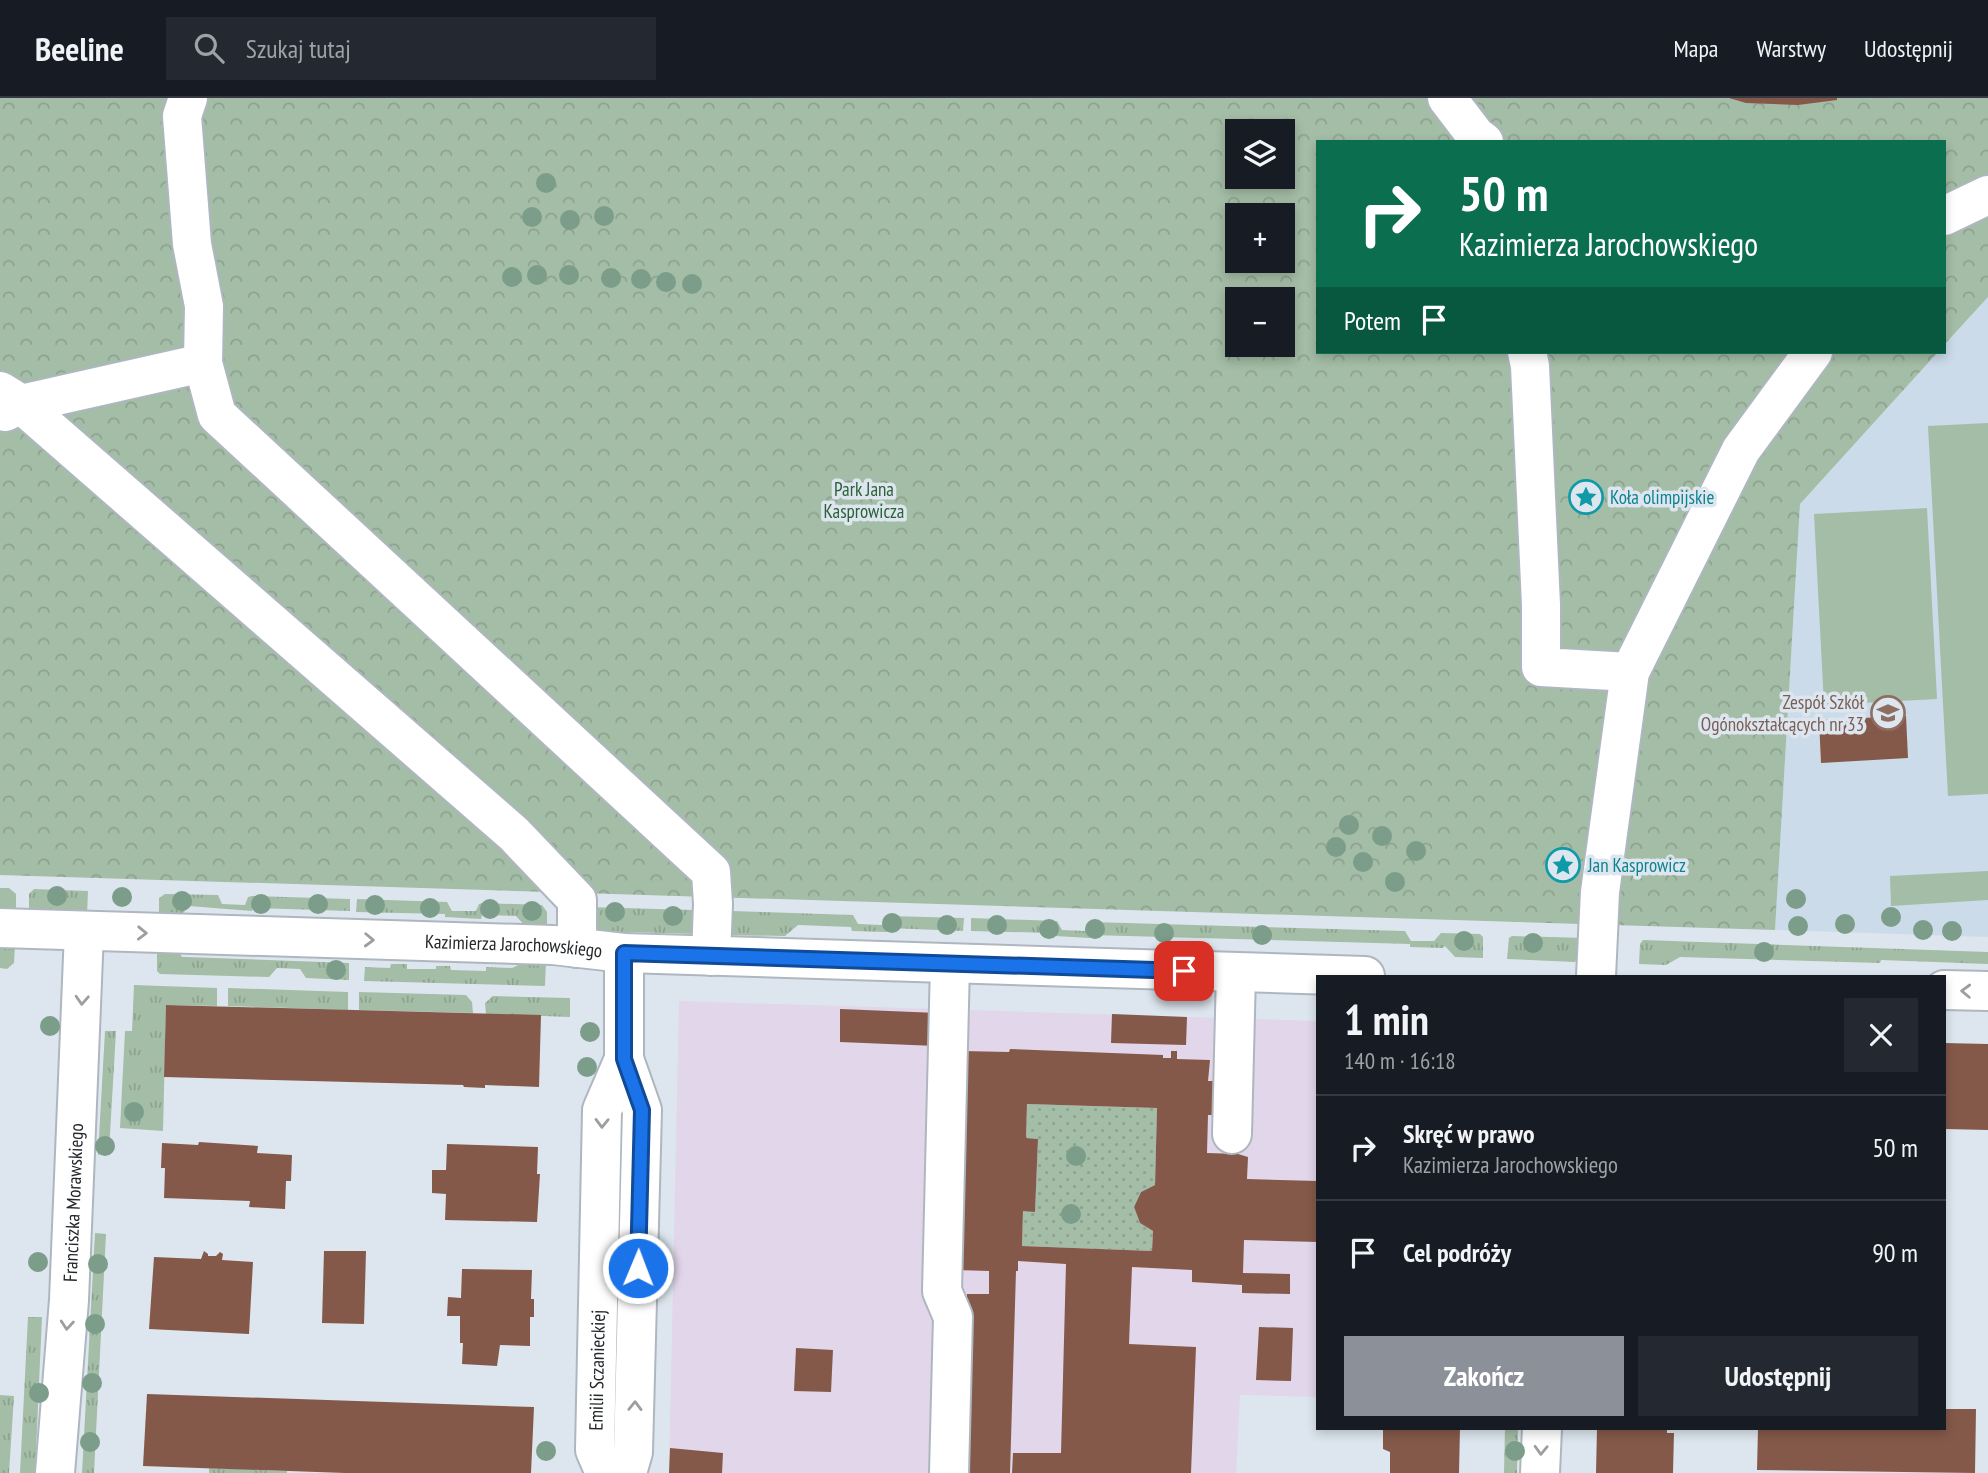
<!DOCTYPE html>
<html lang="pl">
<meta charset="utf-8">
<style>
:root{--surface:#171b24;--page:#242831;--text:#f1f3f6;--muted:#9ea1a6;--line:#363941;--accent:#8c9099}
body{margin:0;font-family:"PT Sans Narrow",sans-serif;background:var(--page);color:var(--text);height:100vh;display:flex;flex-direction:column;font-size:26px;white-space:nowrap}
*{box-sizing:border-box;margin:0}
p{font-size:23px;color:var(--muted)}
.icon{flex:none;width:38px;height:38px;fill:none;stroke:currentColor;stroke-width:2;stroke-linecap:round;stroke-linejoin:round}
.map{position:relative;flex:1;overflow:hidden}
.drawer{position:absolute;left:1316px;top:877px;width:630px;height:455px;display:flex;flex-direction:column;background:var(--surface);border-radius:0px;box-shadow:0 4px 10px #0003}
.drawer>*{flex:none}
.hud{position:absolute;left:1316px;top:42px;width:630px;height:214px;border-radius:0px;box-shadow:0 4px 10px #0003;background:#0b6e4f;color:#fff;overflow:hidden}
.fabs{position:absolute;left:1225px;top:21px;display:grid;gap:14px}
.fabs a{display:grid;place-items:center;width:70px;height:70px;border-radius:0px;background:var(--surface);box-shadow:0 4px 10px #0003;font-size:35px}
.pin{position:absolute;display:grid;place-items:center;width:60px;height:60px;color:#fff;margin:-30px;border-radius:14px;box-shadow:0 4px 10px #0006}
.me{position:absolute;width:77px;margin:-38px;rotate:1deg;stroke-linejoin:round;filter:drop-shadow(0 0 5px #0008)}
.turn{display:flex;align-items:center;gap:24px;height:147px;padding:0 28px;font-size:32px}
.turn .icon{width:91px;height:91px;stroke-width:2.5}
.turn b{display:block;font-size:49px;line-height:60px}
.then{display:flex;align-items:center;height:66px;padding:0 28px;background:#0003;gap:14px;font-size:26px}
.round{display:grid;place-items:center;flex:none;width:74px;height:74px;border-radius:0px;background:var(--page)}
.headline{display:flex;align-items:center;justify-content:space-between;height:119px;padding:0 28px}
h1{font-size:42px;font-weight:800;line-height:52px}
.cta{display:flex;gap:14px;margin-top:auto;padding:14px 28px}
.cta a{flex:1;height:80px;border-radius:0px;background:var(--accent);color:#fff;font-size:28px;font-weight:800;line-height:80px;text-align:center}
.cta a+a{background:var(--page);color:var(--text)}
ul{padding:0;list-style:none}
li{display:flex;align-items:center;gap:21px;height:105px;padding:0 28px;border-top:2px solid var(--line)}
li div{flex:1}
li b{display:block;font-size:26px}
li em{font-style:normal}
header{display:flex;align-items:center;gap:42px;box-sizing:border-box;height:98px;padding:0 35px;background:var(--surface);border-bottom:2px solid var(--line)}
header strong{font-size:33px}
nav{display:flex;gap:38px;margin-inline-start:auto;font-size:24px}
.search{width:490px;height:63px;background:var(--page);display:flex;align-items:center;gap:18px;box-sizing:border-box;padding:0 24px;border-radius:0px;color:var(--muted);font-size:26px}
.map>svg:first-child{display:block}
</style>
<header>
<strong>Beeline</strong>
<div class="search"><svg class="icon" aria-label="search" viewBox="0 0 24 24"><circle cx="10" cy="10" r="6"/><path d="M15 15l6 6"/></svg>Szukaj tutaj</div>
<nav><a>Mapa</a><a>Warstwy</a><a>Udostępnij</a></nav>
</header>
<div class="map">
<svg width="1988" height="1375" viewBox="0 0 1988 1375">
<defs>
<pattern id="grass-tufts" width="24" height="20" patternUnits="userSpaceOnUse" patternTransform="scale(1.75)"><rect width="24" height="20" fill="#a4bda6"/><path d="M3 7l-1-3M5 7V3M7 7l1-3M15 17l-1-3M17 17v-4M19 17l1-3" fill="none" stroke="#8da28f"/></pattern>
<pattern id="park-crowns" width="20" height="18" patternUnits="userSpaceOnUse" patternTransform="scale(1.75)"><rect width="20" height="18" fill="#a4bda6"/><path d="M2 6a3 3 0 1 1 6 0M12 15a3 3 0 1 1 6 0" fill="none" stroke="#8da28f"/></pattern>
<pattern id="garden-dots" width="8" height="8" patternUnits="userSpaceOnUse" patternTransform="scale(1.75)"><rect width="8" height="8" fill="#a4bda6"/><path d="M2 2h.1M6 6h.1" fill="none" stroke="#8da28f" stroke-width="1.8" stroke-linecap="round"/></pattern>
</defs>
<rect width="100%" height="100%" fill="#dde6ef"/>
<polygon fill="#ccdbe9" points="1988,199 1988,839 1775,832 1800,406 1938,254 1944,254 1944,247"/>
<polygon fill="#e2d6ea" points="679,903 1318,923 1318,1299 1240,1297 1236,1375 669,1375"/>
<g fill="url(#grass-tufts)">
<polygon points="0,790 9,790 16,796 16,815 0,815"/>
<polygon points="34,791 88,793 87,818 29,816 29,796"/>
<polygon points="165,796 218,797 222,806 245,807 248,799 252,798 350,801 350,813 253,810 252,813 189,808 179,820 159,820 159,800"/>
<polygon points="357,801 447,804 452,813 476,813 479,806 482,805 542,807 547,814 547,831 528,831 516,818 482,817 481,821 445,819 445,816 356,814"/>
<polygon points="587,809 694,812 700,836 587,833"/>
<polygon points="730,813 853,817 858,826 882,827 886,820 889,818 964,820 963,833 888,830 887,834 852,833 851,829 798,827 785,838 724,837"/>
<polygon points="971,820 1057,823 1062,832 1085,833 1091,824 1405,833 1411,843 1434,843 1441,835 1480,836 1483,839 1483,860 1455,859 1445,848 1443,850 1410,849 1410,846 1091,837 1090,840 1055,838 1054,835 971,833"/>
<polygon points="1512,838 1585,840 1584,850 1575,864 1507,861 1509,840"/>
<polygon points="1643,842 1988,854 1988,866 1881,862 1880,865 1680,859 1666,867 1639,866 1640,846"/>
<polygon points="0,846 15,847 14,865 7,871 0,870"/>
<polygon points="157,851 177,851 182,859 186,859 349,865 349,882 306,880 300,871 277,870 269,879 160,876 157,873"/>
<polygon points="529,862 546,862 545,888 364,883 365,869 390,870 391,866 407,866 407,871 436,871 436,868 450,868 451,872 486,873 486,869 512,870"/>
<polygon points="134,887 217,890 217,908 166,907 163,1033 120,1030 125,933 132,933"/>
<polygon points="228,890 348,894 348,912 228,908"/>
<polygon points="359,894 466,897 472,904 473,915 359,912"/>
<polygon points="493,898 570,900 570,919 486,916 485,905"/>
<polygon points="105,933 116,933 109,1053 98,1057"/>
<polygon points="95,1135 106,1136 94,1375 82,1375"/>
<polygon points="28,1219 42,1219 35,1375 20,1375"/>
<polygon points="0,1297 14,1298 9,1375 0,1375"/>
<polygon points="1505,1330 1518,1330 1517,1375 1504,1375"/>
<polygon points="209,1370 287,1373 287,1375 209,1375"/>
</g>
<path fill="url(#park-crowns)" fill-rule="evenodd" d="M 0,0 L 1988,0 L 1988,199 L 1944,247 L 1944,44 L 1318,44 L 1318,254 L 1938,254 L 1800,406 L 1775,832 L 0,777 ZM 1237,33 L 1283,33 L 1283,79 L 1237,79 ZM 1237,117 L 1283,117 L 1283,163 L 1237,163 ZM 1237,201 L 1283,201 L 1283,247 L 1237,247 Z"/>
<polygon fill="url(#garden-dots)" points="1027,1006 1157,1010 1155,1087 1141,1094 1134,1109 1140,1125 1153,1133 1152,1153 1022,1148 1023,1113 1035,1113 1038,1041 1026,1040"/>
<g fill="#a4bda6">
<polygon points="1988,325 1988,696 1948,698 1928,328"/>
<polygon points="1927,410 1937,601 1824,607 1814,416"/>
<polygon points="1988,773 1988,802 1891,808 1890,778"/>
</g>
<g fill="#84594a" fill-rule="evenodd">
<polygon points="1729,0 1837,0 1837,2 1798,7 1746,5"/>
<polygon points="1906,618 1908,660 1821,665 1819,622"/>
<polygon points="166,907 541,917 539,989 485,987 485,990 464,989 463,987 164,979"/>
<polygon points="840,911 938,915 936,948 840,944"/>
<polygon points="1112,916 1187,919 1186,947 1111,945"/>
<polygon points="1944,945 1988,946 1988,1032 1945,1031"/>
<path d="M 1010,951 L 1163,957 L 1163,960 L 1171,960 L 1171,953 L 1177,953 L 1177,961 L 1210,962 L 1208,983 L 1215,983 L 1214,1017 L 1208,1017 L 1207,1055 L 1238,1056 L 1248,1059 L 1247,1081 L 1318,1083 L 1318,1144 L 1244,1142 L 1243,1175 L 1290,1176 L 1290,1196 L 1242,1195 L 1242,1187 L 1192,1184 L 1192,1172 L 1132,1169 L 1129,1246 L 1196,1249 L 1191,1375 L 1012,1375 L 1013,1355 L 1061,1355 L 1066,1166 L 1018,1163 L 1018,1173 L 1016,1173 L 1010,1375 L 959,1375 L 967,1196 L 989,1196 L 989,1173 L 956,1172 L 962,953 L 1009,954 ZM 1027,1006 L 1157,1010 L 1155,1087 L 1141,1094 L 1134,1109 L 1140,1125 L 1153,1133 L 1152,1153 L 1022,1148 L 1023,1113 L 1035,1114 L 1038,1041 L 1026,1040 Z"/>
<polygon points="199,1044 258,1048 257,1055 292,1057 291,1083 286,1083 285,1111 249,1109 250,1103 164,1100 165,1070 161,1070 162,1045 198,1047"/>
<polygon points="447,1046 538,1049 537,1076 540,1076 537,1124 445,1122 446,1096 432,1095 432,1072 446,1072"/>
<polygon points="204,1153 208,1156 208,1158 216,1158 220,1154 223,1156 222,1162 253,1164 249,1236 149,1231 154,1159 201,1161"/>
<polygon points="324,1153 366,1153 364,1226 322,1225"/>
<polygon points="462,1171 532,1172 531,1201 534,1201 534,1219 530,1219 530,1248 500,1247 497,1268 462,1266 463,1245 460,1245 460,1218 447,1218 448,1199 461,1200"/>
<polygon points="1259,1229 1293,1230 1291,1283 1256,1282"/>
<polygon points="796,1250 833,1252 831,1294 794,1293"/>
<polygon points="147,1296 534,1309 531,1375 345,1375 143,1368"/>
<polygon points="1944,1311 1976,1311 1975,1375 1757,1372 1758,1330 1944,1330"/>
<polygon points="1383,1330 1460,1330 1459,1375 1390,1375 1390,1354 1383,1351"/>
<polygon points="1597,1330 1667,1330 1667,1335 1674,1335 1673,1375 1596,1375"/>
<polygon points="670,1350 723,1355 722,1375 669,1375"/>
</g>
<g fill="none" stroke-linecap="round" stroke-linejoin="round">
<g stroke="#aeb7bf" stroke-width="42">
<g id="minor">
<polyline points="188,0 182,18 192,146 204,208 203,265 217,317 711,774 713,806 711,858"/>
<polyline points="1447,0 1476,38 1484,44"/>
<polyline points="1944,118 1988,97"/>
<polyline points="1527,254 1530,268 1541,507 1541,569 1630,574"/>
<polyline points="0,293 21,306 514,736 577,802 577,850"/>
<polyline points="5,314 21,306 203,265"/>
<path id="s1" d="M 0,830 L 553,847 L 624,855 L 1365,878"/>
<polyline points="624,855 624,961 642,1012 633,1354 627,1375"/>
<polyline points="1596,878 1600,794 1630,574 1741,352 1813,254"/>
<polyline points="1944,892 1988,893"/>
<polyline points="1232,1036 1236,875"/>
<path id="s2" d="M 55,1375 L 69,1202 L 84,834"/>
<path id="s3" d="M 605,1375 L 595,1352 L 602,1012 L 624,961"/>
<polyline points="949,1375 953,1219 942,1193 950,866"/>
<polyline points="1540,1375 1542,1330"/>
</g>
</g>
<use href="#minor" stroke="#fff" stroke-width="38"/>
</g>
<g fill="#7b9d89">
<circle cx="546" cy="85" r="10"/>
<circle cx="604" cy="118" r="10"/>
<circle cx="532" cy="119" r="10"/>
<circle cx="570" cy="122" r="10"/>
<circle cx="537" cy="177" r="10"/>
<circle cx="569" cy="177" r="10"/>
<circle cx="512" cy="179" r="10"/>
<circle cx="611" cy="180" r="10"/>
<circle cx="641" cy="181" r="10"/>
<circle cx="666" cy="184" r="10"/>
<circle cx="692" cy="186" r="10"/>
<circle cx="1349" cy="727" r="10"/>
<circle cx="1382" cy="738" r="10"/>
<circle cx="1336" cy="749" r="10"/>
<circle cx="1416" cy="753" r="10"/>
<circle cx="1363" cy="764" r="10"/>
<circle cx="1395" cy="784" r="10"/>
<circle cx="57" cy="798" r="10"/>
<circle cx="122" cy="799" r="10"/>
<circle cx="1796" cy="801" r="10"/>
<circle cx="182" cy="803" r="10"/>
<circle cx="261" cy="806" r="10"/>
<circle cx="318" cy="806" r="10"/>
<circle cx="375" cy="807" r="10"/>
<circle cx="430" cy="810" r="10"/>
<circle cx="490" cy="811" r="10"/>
<circle cx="532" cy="813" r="10"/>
<circle cx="615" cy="814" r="10"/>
<circle cx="673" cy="818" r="10"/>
<circle cx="1891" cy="819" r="10"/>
<circle cx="892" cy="825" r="10"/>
<circle cx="1845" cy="826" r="10"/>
<circle cx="947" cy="827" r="10"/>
<circle cx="997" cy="827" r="10"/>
<circle cx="1798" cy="828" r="10"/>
<circle cx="1049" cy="831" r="10"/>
<circle cx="1095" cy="831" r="10"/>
<circle cx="1923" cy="832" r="10"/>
<circle cx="1952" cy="833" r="10"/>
<circle cx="1164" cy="835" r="10"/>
<circle cx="1262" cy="837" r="10"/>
<circle cx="1464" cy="843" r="10"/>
<circle cx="1533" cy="845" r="10"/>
<circle cx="1764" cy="854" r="10"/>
<circle cx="336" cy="872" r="10"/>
<circle cx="50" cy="928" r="10"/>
<circle cx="590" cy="934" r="10"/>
<circle cx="587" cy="969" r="10"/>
<circle cx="134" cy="1014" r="10"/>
<circle cx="105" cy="1048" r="10"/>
<circle cx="1076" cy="1058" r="10"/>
<circle cx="1071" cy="1116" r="10"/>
<circle cx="38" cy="1164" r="10"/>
<circle cx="98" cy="1166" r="10"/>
<circle cx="95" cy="1226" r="10"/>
<circle cx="92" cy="1285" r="10"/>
<circle cx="39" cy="1295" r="10"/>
<circle cx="90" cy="1344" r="10"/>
<circle cx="546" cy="1353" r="10"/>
<circle cx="1515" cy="1353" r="10"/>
</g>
<defs><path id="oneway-chevron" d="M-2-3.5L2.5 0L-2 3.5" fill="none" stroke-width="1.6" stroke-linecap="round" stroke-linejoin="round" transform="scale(1.75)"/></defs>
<g stroke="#9c9ea0">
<use href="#oneway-chevron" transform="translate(142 835) rotate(1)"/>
<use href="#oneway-chevron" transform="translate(369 842) rotate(2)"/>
<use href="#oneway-chevron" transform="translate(1966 893) rotate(-178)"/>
<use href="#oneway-chevron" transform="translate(82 902) rotate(93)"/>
<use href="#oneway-chevron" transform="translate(602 1025) rotate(91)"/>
<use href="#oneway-chevron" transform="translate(67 1227) rotate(95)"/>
<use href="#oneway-chevron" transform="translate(635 1308) rotate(-89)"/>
<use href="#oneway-chevron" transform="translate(1541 1352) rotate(92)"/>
</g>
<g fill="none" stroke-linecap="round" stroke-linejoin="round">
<g stroke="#114b97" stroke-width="18">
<polyline id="route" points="638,1170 642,1012 624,961 624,855 1184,873"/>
</g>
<use href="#route" stroke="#1a73e8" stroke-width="12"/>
</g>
<defs>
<g id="sight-ring" transform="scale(1.75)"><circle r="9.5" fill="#dde6ef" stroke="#0f9aa8" stroke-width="1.5"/><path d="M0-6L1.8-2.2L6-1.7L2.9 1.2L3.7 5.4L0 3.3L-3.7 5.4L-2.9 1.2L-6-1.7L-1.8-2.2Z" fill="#0f9aa8"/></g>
<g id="school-ring" transform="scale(1.75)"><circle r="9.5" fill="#dde6ef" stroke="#8d6e63" stroke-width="1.5"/><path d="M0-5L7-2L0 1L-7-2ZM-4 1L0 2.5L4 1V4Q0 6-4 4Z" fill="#8d6e63"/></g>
</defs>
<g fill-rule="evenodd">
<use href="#sight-ring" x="1586" y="399"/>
<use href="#school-ring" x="1888" y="615"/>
<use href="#sight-ring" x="1563" y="767"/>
</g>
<g text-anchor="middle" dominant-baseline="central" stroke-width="7" stroke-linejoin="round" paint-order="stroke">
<g font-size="19" fill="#2a6135" stroke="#dde6ef">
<text x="864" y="391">Park Jana<tspan x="864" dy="22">Kasprowicza</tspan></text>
</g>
<g font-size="19" fill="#0d838f" stroke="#dde6ef" text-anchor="start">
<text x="1610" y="399">Koła olimpijskie</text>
<text x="1588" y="767">Jan Kasprowicz</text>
</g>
<g font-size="19" fill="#785e54" stroke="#dde6ef" text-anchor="end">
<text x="1864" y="604">Zespół Szkół<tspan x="1864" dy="22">Ogónokształcących nr 33</tspan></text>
</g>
<g font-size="19" fill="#24282b" stroke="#dde6ef">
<text stroke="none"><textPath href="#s1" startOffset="514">Kazimierza Jarochowskiego</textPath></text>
<text stroke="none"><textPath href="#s2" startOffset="271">Franciszka Morawskiego</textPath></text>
<text stroke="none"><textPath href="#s3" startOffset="105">Emilii Sczanieckiej</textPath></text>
</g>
</g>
</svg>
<div class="fabs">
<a><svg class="icon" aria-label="layers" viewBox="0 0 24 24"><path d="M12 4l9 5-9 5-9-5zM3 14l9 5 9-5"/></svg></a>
<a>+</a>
<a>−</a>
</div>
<div class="pin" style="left:1184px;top:873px;background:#d93025"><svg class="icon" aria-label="arrive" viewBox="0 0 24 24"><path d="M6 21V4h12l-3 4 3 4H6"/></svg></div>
<svg class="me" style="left:638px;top:1170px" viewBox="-20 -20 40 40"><circle r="17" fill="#1a73e8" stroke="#fff" stroke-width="3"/><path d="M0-11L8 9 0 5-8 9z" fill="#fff"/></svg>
<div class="hud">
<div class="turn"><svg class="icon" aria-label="right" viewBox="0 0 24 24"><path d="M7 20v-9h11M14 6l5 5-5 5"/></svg><div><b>50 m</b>Kazimierza Jarochowskiego</div></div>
<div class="then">Potem<svg class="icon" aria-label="arrive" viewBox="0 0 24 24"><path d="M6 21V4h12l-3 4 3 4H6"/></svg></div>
</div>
<section class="drawer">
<div class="headline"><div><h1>1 min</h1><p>140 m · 16:18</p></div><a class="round"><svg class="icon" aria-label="close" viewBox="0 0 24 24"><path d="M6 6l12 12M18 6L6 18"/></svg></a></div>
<ul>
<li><svg class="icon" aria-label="right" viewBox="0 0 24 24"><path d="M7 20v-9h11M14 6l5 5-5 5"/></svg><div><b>Skręć w prawo</b><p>Kazimierza Jarochowskiego</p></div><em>50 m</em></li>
<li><svg class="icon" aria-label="arrive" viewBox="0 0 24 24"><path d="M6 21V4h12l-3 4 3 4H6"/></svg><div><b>Cel podróży</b></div><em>90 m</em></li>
</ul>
<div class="cta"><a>Zakończ</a><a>Udostępnij</a></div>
</section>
</div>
